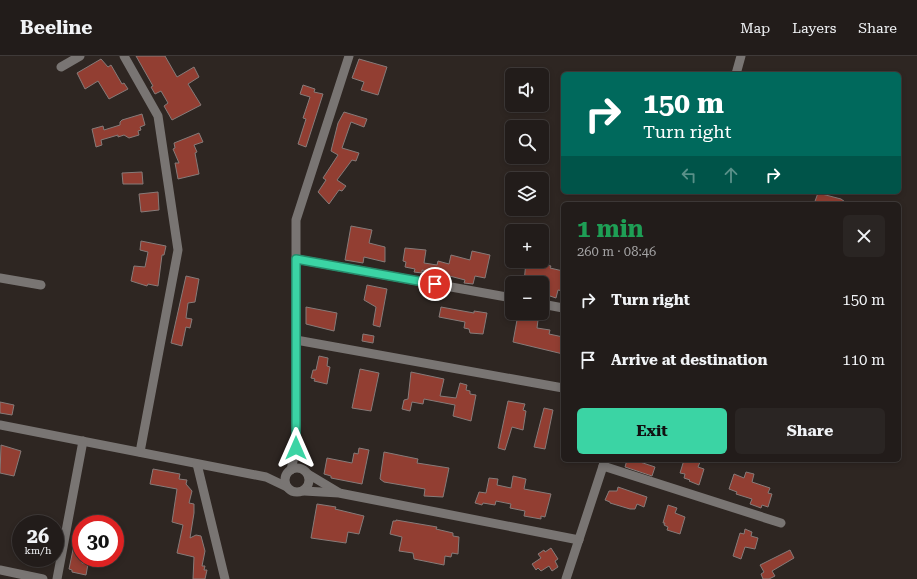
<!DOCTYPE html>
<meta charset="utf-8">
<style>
:root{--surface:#221c1a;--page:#2a2523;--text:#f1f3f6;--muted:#a2a1a2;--line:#3f3a39;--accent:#3bd4a4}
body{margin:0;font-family:"Roboto Serif",serif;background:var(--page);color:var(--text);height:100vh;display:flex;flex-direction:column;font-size:15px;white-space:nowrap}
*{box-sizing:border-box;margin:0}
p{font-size:13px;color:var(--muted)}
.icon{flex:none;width:22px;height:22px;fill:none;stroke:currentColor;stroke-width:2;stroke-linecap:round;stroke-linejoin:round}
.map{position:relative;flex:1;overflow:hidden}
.side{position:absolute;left:561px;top:146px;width:340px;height:260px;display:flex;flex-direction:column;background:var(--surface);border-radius:6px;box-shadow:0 2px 6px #0003,0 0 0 1px var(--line)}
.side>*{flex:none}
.banner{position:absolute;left:561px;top:16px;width:340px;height:122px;border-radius:6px;box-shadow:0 2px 6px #0003,0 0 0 1px var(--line);background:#00695c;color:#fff;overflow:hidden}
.buttons{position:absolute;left:505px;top:12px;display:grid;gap:8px}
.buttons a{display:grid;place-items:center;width:44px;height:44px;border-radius:6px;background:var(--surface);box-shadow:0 2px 6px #0003,0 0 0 1px var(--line);font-size:20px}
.speed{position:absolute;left:12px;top:459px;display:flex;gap:8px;font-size:20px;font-weight:700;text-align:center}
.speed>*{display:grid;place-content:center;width:52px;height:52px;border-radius:50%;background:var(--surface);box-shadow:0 2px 6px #0003,0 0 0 1px var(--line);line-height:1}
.speed small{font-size:10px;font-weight:400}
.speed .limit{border:6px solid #d22;background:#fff;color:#111}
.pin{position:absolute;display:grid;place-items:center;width:34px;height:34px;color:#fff;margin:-17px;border:2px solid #fff;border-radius:50%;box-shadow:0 1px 4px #0007}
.me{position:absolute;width:44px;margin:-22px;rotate:0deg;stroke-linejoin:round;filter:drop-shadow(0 0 3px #0008)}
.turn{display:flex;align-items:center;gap:14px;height:84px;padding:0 16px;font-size:18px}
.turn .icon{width:52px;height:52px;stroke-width:2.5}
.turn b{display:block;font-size:28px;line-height:34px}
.lanes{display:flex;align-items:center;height:38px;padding:0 16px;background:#0003;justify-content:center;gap:20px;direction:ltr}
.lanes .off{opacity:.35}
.round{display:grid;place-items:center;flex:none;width:42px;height:42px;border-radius:6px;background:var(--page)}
.head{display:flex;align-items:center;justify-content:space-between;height:68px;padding:0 16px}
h1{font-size:24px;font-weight:700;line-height:30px;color:#1e9e55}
.cta{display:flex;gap:8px;margin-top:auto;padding:8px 16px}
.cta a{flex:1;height:46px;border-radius:6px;background:var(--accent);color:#111;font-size:16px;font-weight:700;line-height:46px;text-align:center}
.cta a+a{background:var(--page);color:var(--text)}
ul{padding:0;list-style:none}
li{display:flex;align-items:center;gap:12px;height:60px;padding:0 16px}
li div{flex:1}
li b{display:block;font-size:15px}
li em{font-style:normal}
header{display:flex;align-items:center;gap:24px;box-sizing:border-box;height:56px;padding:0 20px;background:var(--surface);border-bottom:1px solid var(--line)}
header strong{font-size:19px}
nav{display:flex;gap:22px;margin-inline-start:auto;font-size:14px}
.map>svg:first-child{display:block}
</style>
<header>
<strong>Beeline</strong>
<nav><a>Map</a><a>Layers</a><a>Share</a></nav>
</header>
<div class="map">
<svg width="917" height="523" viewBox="0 0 917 523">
<rect width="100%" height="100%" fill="#2e2622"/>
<g fill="#923e32" stroke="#867b79">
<polygon points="136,0 165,0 177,21 194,11 199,21 188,28 201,49 172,64 164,50 168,47 161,35 155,38 151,31 153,30"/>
<polygon points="101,3 108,11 111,9 122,28 124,27 128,33 109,43 98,25 85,33 77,17"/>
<polygon points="359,3 387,11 378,39 361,34 364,26 352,22"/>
<polygon points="303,29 315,33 314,36 323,38 306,91 298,88 306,63 303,62 310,41 300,38"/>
<polygon points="344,56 367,63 364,71 351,66 342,92 359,97 356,105 352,104 337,124 346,130 342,135 339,134 329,148 318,136 326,124 323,122 338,99 331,95 338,67"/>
<polygon points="142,58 145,69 140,71 141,74 138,75 139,79 129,82 124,79 118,81 118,79 101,84 102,89 96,91 92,73 103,70 104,74 120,69 120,66 122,64"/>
<polygon points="199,77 203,86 194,89 197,96 195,97 199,118 178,123 175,107 179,107 173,93 175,92 174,87"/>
<polygon points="142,116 143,128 123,128 122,117"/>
<polygon points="158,136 159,154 141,156 139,138"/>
<polygon points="818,137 841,143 848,148 814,148"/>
<polygon points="351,170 372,174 369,187 385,191 385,206 364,201 363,207 345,204"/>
<polygon points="141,185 166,190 164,199 162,199 158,230 148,228 147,230 131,225 134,210 145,211 148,196 140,194"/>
<polygon points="405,192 426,194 424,207 437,209 438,205 449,208 451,199 470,204 472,195 490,199 485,222 475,220 473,228 464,227 465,224 442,218 422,214 422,217 414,216 415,213 405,211 406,206 403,205"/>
<polygon points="526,205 551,210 550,212 563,215 563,235 558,234 556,242 550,240 542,238 542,227 524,227"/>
<polygon points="186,220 199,223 195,246 188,247 186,262 192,263 190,272 186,271 182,290 171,287"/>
<polygon points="367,229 387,233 380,271 373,269 376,251 364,244"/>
<polygon points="306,251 337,257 334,275 306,268"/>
<polygon points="441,251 474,257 474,255 487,257 483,278 470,277 469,273 464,272 465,266 439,261"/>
<polygon points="521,260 538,264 537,272 550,274 549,278 563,281 563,298 513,286 517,264 520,264"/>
<polygon points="363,278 374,280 373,287 362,285"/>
<polygon points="319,300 328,302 327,310 330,311 327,328 314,325 315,323 311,322 313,314 316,314"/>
<polygon points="360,313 379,317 371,355 352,352"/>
<polygon points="411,316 444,323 440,340 456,342 460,327 467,329 466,334 470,335 470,338 476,339 471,365 453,360 455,349 424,343 423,348 412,346 410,355 402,353 404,344 408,343"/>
<polygon points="508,345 525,348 523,354 526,355 523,374 512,371 505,394 498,392"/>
<polygon points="0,346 14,349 12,359 0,357"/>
<polygon points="544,352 553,354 545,393 534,391"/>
<polygon points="1,389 21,395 14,420 0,417"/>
<polygon points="359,392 369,394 362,428 331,422 331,420 324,418 327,402 352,407 354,397 358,398"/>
<polygon points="384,396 418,403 417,407 449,412 443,441 424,440 425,433 384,426 380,423"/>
<polygon points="627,404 634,404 655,411 652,420 625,411"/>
<polygon points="684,404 700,406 698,411 704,413 699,429 689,425 690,424 684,422 685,418 680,417"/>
<polygon points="153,413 180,418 179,423 187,424 186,428 192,435 189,447 194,448 194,457 190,482 196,479 201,480 205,495 202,510 205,510 204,514 207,514 205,523 193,523 194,501 177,497 183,469 172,466 177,433 150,428"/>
<polygon points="746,416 754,418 752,426 770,432 768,437 772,438 768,451 762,449 761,452 750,448 752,443 736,438 737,436 729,433 734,418 744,422"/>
<polygon points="513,420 526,423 524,433 551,438 545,461 541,460 541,463 524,460 525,455 510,452 511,448 496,445 495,449 483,447 482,449 475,447 479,436 486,437 489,422 498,423 497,429 511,432"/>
<polygon points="618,431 647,441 644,451 637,448 635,453 630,453 610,447 610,446 605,444 609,435 617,435"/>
<polygon points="317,448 336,451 335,453 364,460 359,478 348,476 346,487 311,482"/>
<polygon points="668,449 677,452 675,457 685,461 680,478 667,474 668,471 664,469 665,467 663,467"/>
<polygon points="396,464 437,471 436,473 453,477 453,480 459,481 458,498 452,497 451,501 445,500 444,509 414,503 413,497 399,495 402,481 390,478 393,465 396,465"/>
<polygon points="745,473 752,476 751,480 758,482 755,493 745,491 741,503 733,500 740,477 744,478"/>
<polygon points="74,489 81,490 82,507 88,508 86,519 72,516 72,514 69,513"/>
<polygon points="551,492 558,503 555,505 558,511 552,515 549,510 541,515 538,512 536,514 532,508 541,502 538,498 544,494 545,496"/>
<polygon points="790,494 794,502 772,515 775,520 769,523 763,523 761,518 764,516 760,509"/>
</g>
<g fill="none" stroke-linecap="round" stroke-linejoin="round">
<g stroke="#797573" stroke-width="9">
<polyline points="124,0 158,60 178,194 140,396"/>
<polyline points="61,11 80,0"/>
<polyline points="736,18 741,0"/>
<polyline points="296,203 512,242"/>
<polyline points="0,222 41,229"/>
<polyline points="542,248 563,252"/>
<polyline points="296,284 563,332"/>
<polyline points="0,369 266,421 287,431"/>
<polyline points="197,408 225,523"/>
<polyline points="603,410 781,467"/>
<circle cx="297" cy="424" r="12"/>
<polyline points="291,414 296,392 296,164 349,0"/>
<polyline points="308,418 338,436"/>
<polyline points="304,435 339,437 579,484"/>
<polyline points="0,514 43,523"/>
<polyline points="57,523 83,385"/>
<polyline points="566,523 605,404"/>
</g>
</g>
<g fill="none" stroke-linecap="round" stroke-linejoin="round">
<g stroke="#268a6b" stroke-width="10">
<polyline id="route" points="296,392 296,203 435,228"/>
</g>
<use href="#route" stroke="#3bd4a4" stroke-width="7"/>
</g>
</svg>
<div class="buttons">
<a><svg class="icon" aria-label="sound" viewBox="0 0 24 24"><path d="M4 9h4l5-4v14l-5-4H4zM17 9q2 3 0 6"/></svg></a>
<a><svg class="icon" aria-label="search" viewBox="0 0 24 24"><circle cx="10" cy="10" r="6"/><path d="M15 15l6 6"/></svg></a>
<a><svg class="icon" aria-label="layers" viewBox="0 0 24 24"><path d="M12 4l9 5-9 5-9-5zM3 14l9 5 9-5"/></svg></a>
<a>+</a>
<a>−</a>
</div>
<div class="speed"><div>26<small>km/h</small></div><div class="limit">30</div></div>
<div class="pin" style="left:435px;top:228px;background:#d93025"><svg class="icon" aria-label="arrive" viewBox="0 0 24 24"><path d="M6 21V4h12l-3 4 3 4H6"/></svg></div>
<svg class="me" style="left:296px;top:392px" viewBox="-20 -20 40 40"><path d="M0-17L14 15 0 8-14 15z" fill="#3bd4a4" stroke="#fff" stroke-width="4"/></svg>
<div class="banner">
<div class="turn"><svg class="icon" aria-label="right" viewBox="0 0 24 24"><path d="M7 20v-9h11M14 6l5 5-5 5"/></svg><div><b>150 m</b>Turn right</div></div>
<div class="lanes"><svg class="icon off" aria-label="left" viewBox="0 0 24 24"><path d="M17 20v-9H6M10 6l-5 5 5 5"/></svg><svg class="icon off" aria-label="ahead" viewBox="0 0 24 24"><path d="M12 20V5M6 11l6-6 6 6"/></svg><svg class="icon" aria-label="right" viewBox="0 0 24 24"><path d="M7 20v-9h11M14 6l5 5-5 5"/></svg></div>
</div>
<section class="side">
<div class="head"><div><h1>1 min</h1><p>260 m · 08:46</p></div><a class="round"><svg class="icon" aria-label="close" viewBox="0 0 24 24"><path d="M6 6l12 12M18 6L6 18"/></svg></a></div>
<ul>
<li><svg class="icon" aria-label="right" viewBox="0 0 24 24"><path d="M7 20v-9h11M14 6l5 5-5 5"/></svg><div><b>Turn right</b></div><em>150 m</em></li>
<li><svg class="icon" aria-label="arrive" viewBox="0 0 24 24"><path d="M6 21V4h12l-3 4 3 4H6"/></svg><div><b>Arrive at destination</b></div><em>110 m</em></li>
</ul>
<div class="cta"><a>Exit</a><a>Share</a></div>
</section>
</div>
